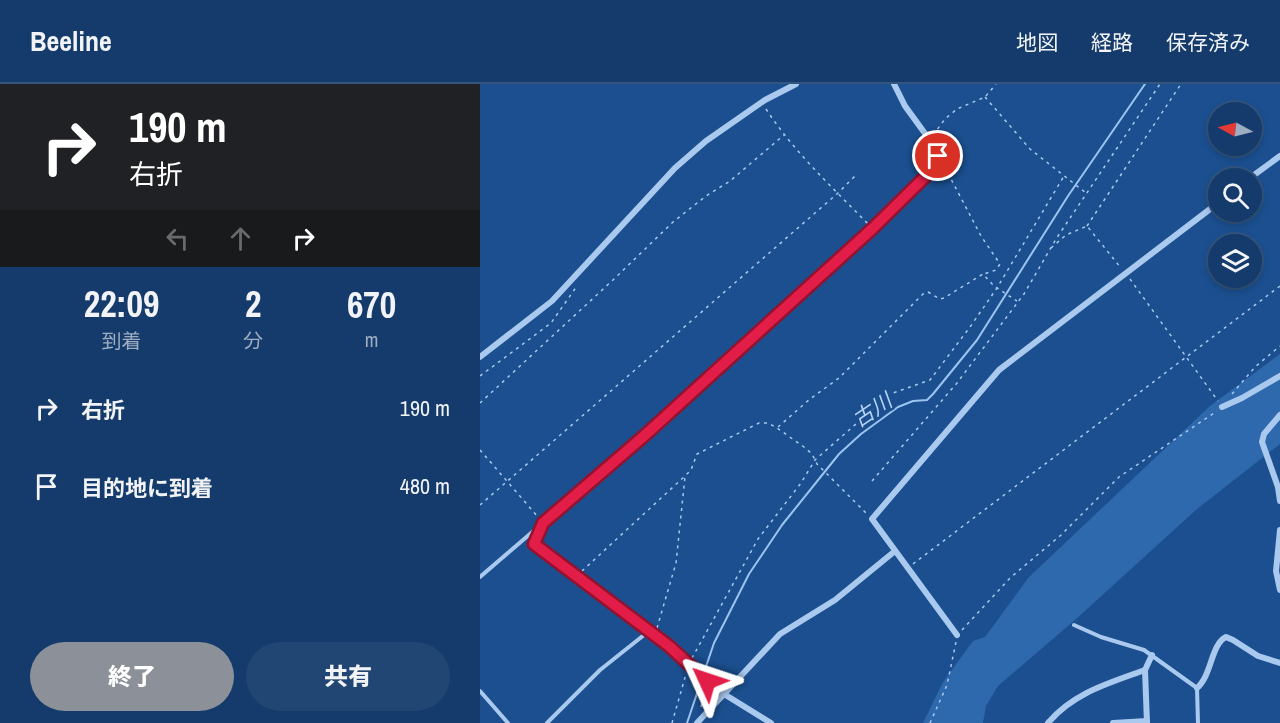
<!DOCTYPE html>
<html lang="ja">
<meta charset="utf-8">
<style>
:root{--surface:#143b6b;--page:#214673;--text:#f1f3f6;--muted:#9dadc1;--line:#33557e;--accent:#8c9099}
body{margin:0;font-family:"Archivo Narrow","Noto Sans JP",sans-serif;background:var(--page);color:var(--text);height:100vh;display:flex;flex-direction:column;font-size:22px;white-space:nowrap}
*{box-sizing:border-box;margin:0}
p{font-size:20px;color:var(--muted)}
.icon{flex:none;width:33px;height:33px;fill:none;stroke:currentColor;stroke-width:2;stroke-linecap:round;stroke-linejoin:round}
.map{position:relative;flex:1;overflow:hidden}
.drawer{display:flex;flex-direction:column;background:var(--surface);width:480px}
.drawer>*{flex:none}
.hud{background:#202124;color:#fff;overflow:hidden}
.needle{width:39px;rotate:277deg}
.fabs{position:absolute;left:728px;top:18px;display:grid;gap:12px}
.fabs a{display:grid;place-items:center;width:54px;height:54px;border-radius:50%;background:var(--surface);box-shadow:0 3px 9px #0003,0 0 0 2px var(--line);font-size:30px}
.pin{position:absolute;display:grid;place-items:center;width:51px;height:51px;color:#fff;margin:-26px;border:3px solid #fff;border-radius:50%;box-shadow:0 2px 6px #0007}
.me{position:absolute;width:66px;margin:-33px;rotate:312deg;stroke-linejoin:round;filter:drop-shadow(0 0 4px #0008)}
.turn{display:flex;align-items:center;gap:21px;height:126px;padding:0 30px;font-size:27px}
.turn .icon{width:78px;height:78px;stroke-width:2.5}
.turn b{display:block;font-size:42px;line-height:51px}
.lanes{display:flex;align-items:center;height:57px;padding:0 30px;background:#0003;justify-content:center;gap:30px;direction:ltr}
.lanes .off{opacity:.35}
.eta{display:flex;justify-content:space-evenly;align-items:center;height:102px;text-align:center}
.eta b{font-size:36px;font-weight:800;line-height:42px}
.cta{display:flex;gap:12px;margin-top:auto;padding:12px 30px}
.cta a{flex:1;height:69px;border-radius:36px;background:var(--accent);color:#fff;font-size:24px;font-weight:800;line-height:69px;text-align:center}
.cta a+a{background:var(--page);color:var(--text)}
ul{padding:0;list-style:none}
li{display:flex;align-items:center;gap:18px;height:78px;padding:0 30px}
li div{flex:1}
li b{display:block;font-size:22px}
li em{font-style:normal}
header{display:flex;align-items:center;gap:36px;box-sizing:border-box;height:84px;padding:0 30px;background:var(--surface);border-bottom:2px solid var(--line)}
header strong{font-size:28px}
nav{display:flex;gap:33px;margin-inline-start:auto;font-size:21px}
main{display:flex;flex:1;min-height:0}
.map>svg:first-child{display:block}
</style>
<header>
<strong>Beeline</strong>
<nav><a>地図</a><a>経路</a><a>保存済み</a></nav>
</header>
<main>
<section class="drawer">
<div class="hud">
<div class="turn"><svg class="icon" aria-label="right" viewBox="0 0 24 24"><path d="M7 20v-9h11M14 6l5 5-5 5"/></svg><div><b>190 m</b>右折</div></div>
<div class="lanes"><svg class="icon off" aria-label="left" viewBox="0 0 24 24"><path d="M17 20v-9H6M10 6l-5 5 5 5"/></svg><svg class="icon off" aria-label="ahead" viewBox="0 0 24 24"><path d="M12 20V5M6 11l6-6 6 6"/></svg><svg class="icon" aria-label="right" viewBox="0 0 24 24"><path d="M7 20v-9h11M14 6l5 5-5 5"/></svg></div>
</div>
<div class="eta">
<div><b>22:09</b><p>到着</p></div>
<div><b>2</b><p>分</p></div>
<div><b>670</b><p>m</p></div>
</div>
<ul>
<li><svg class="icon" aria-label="right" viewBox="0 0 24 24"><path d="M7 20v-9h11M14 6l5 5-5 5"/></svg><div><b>右折</b></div><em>190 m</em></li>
<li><svg class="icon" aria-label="arrive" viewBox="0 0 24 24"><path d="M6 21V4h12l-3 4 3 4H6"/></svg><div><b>目的地に到着</b></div><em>480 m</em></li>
</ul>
<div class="cta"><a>終了</a><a>共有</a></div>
</section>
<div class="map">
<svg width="800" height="639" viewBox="0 0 800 639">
<rect width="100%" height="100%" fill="#1b4f8f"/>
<polygon fill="#2e69ad" points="800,270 800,360 717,425 595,536 518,602 506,622 503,639 443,639 463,598 493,557 505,553 549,493 730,322"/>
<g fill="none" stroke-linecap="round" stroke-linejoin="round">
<polyline stroke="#9cc4f0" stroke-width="2" points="207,639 234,559 269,490 302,441 359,370 381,350 418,323 433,317 447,316 453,310 497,256 588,112 665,0"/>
<g stroke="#a9c9ee" stroke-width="1.5" stroke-dasharray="3 4.5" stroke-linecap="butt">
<polyline points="505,13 550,65 606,109"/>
<path d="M 286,25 C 314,68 352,103 388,140"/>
<polyline points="453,51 465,35 477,25 505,13 516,0"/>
<polyline points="461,76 501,152 520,180 516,186 504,190"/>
<polyline points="607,142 701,0"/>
<polyline points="571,164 586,151 607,142 641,184"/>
<polyline points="650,195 738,317"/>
<polyline points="0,292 71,239 97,202"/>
<polyline points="752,310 775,283 800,262"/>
<polyline points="0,319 134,195 193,138 226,112 250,97 304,51"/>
<polyline points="298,343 330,315 359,294 443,210 448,208 460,215 464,214 503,190 514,202 537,217"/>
<polyline points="0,366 58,433"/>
<polyline points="392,397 477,299 544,210 576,155 680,0"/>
<polyline points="0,421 358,109 375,92"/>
<polyline points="433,480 800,202"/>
<polyline points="102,487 205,392 211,386 217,370 279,339 288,339 297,344 324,363 332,370 337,380 386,429"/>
<polyline points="177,544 196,479 205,393"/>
<polyline points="482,546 530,494 581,451 639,393 737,327"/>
<polyline points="212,574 278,455 321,399 335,376 410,310 450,296 490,243 517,204 584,92"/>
<polyline points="221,623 225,605"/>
<polyline points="192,639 206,590"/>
<polyline points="450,639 467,601 476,558"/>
</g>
<g stroke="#a9c9ee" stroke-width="4">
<polyline points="62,439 54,460 189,562 210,582"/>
<polyline points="0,493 164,352 392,145 449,89 458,72 449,55"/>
<polyline points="594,541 621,553 664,566 717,604 718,639"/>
<polyline points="0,607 28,639"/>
<polyline points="67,639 120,586 169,547"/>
</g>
<g stroke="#a9c9ee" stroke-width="6">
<polyline points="414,0 425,22 449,55"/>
<polyline points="770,94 800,72"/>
<polyline points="0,273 72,217 195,84 226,57 285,16 316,0"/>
<polyline points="742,323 762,314 800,292"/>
<polyline points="800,331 784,350 782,358 798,403 800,417"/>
<polyline points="800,446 796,487 800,506"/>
<polyline points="477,551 392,435 519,286 738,119"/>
<polyline points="210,582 244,610 291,639"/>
<path d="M 717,604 C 732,591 731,560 746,553 L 753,556 L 778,572 L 800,579"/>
<polyline points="217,639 300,550 355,516 415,467"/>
<path d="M 568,639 C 593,609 629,599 665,586"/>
<polyline points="633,639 667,637"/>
<polyline points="667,639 665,586 672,571"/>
</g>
</g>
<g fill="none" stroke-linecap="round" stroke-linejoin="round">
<g stroke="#92132f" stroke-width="15">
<polyline id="route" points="227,597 189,562 54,460 63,439 164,352 392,145 449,89 458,72"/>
</g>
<use href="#route" stroke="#e11d48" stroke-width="10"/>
</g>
<g text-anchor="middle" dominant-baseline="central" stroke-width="5" stroke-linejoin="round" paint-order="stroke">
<g font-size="21" font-style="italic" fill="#b5d3f5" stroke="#1b4f8f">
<text transform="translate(392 326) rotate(-34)">古川</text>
</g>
</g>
</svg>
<div class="fabs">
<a><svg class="needle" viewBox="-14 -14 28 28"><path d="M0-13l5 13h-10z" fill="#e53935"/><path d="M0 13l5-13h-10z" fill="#9dadc1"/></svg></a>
<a><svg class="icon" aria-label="search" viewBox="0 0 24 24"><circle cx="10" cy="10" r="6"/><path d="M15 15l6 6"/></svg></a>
<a><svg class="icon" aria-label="layers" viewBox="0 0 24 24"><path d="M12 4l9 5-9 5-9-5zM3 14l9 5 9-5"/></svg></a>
</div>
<div class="pin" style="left:458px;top:72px;background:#d93025"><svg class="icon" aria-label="arrive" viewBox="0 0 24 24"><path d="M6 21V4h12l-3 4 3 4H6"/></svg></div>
<svg class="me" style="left:227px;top:597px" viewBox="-20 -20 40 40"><path d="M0-17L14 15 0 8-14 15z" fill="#e11d48" stroke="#fff" stroke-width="4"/></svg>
</div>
</main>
